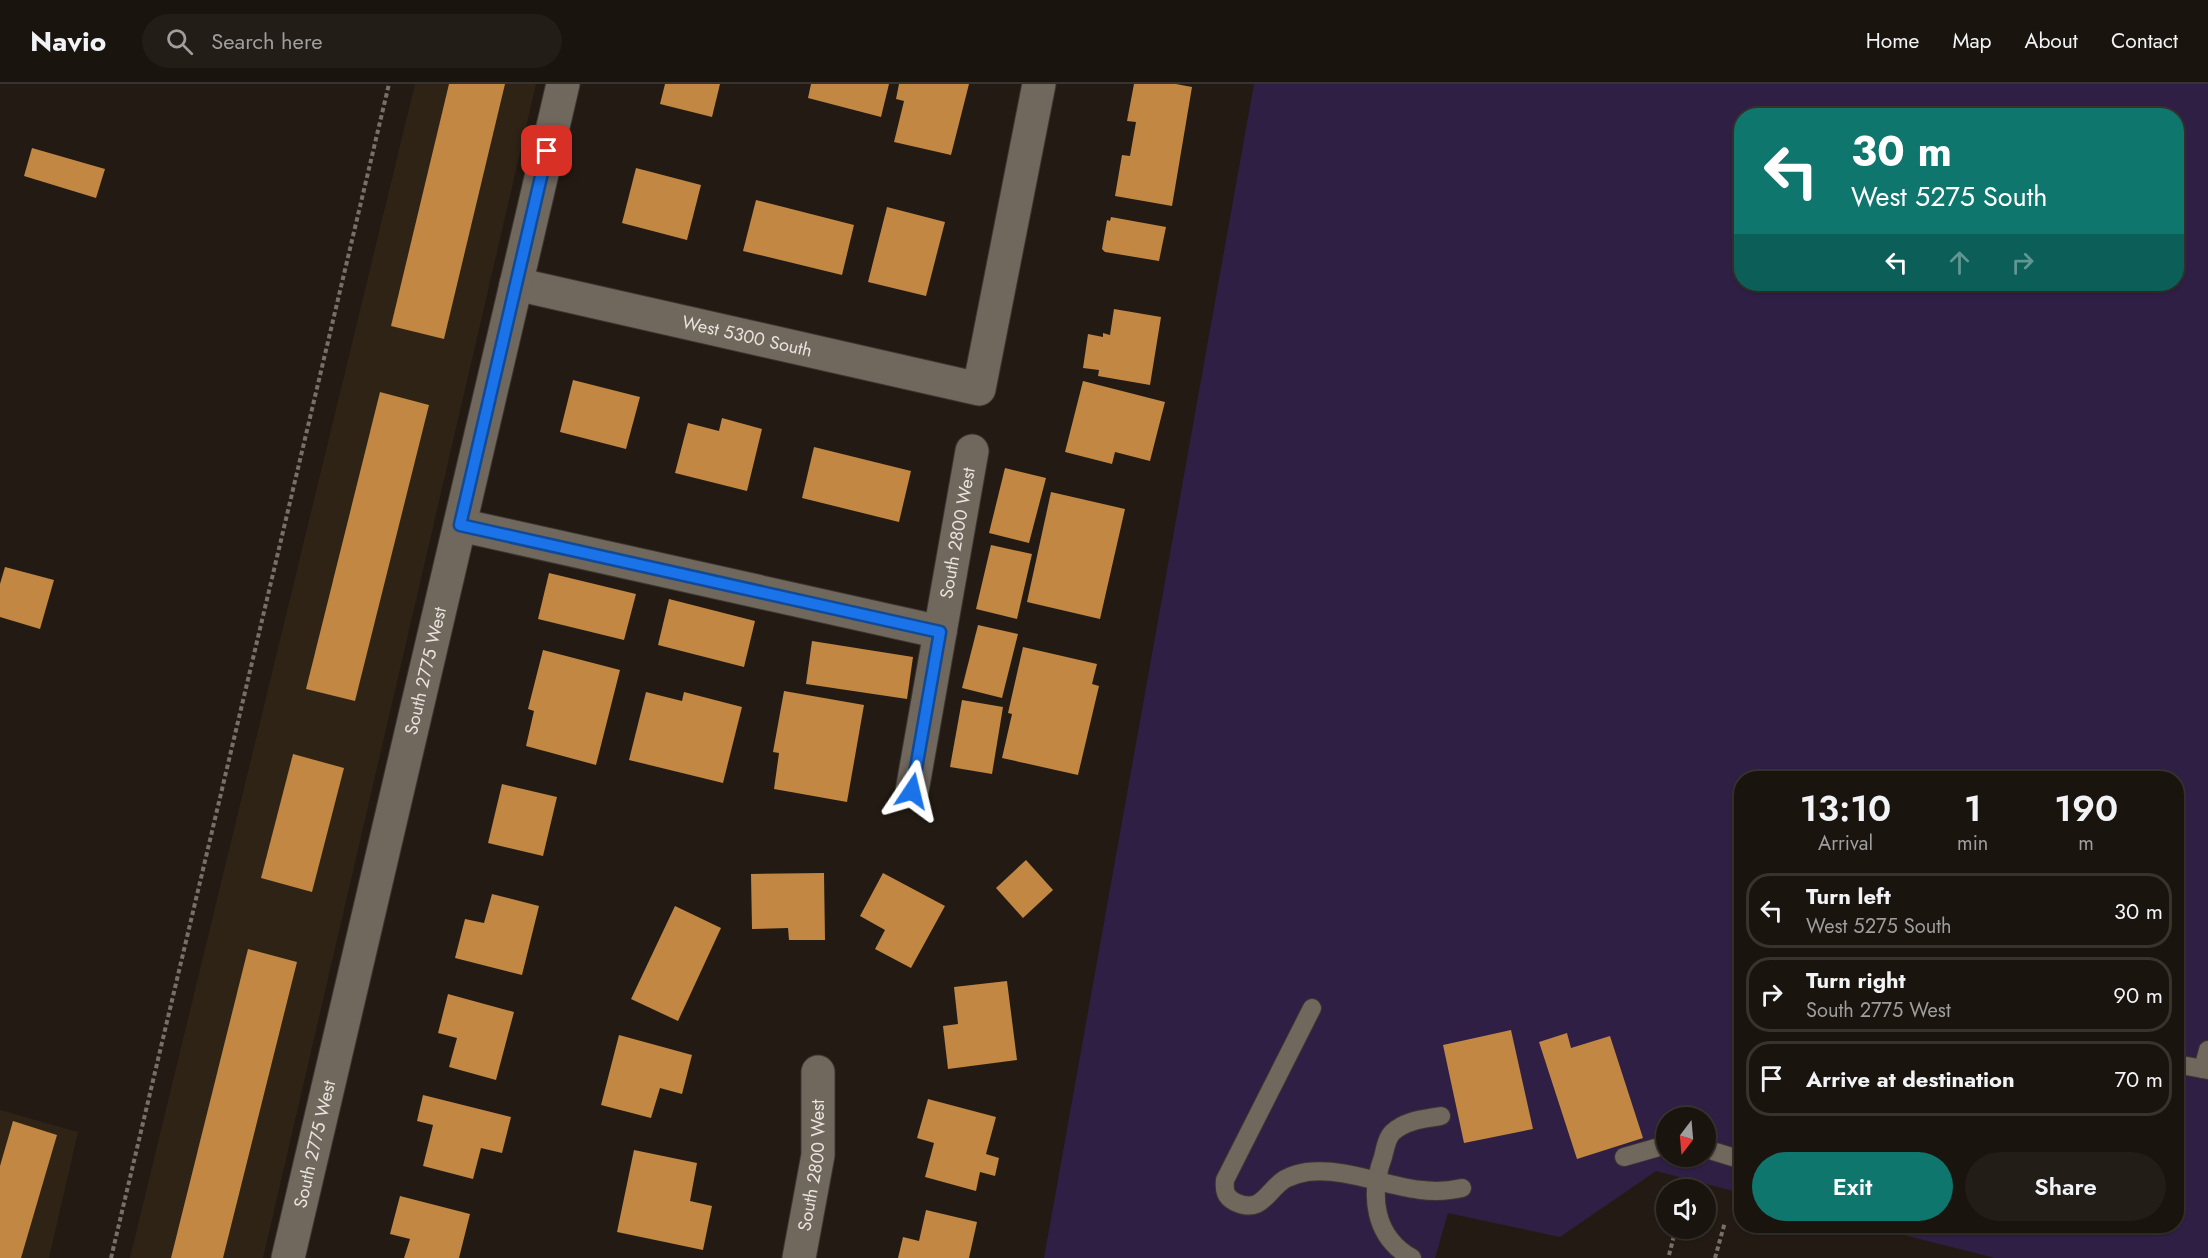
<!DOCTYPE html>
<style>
:root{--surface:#1a140e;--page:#231d17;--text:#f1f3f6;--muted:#9f9e9e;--line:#38332e;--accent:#0f766e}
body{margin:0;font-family:Jost,sans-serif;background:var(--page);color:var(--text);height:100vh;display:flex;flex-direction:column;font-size:22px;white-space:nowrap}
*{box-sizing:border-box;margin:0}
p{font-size:20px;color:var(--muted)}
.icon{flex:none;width:33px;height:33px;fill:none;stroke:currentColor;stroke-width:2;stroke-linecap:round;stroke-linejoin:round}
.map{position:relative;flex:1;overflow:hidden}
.panel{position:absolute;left:1734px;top:687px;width:450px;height:462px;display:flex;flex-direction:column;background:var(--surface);border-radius:24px;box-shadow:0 2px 4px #0004,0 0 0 2px var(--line)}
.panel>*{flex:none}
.guide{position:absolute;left:1734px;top:24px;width:450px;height:183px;border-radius:24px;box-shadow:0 2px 4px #0004,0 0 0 2px var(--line);background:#0f766e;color:#fff;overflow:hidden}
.needle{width:39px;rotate:196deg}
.fabs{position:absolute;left:1656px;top:1023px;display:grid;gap:12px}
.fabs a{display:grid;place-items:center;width:60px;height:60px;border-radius:50%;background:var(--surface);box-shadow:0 2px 4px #0004,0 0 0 2px var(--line);font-size:30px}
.pin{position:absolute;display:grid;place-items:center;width:51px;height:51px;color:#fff;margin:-26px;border-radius:12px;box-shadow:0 3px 9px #0006}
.me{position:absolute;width:66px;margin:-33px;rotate:10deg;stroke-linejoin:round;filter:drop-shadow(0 0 4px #0008)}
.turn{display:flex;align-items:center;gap:21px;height:126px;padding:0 18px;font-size:27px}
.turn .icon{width:78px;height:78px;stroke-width:2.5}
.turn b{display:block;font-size:42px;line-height:51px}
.lanes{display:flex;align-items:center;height:57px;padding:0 18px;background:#0003;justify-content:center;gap:30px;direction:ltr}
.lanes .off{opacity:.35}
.eta{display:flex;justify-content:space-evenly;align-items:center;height:102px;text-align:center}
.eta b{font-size:36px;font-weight:600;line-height:42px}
.cta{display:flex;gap:12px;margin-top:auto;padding:12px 18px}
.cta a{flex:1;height:69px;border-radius:36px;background:var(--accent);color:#fff;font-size:24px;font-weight:600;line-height:69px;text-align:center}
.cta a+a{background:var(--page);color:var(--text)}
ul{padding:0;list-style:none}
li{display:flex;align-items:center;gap:18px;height:75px;margin:0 12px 9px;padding:0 6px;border:3px solid var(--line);border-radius:24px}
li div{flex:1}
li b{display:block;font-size:22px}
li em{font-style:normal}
header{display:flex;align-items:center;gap:36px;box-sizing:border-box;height:84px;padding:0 30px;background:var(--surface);border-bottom:2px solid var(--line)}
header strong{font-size:28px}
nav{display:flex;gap:33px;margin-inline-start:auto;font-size:21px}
.search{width:420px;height:54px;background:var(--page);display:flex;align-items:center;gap:15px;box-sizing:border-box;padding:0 21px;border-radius:33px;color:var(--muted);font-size:22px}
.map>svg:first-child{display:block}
</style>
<header>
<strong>Navio</strong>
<div class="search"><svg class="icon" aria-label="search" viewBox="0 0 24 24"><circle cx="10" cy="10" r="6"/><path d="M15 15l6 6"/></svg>Search here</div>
<nav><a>Home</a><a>Map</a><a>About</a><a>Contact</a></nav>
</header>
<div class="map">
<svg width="2208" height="1174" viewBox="0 0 2208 1174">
<rect width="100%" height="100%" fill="#231b13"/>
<g fill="#2f2316">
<polygon points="415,0 536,0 263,1174 130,1174"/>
<polygon points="0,1026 78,1048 49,1174 0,1174"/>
</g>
<path fill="#2f1f45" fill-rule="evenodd" d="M 1254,0 L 2208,0 L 2208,1174 L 1995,1174 L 1868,1142 L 2176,1142 L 2176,694 L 1742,694 L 1741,1109 L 1656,1087 L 1560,1153 L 1448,1129 L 1435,1174 L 1044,1174 ZM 1742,32 L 2176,32 L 2176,200 L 1742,200 ZM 1666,1034 L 1706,1034 L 1706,1072 L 1666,1072 Z"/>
<g fill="#c18743">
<polygon points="449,0 505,0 444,255 391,242"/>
<polygon points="665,0 720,0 712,33 660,20"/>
<polygon points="811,0 889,0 881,33 808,14"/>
<polygon points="899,0 969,0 951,71 894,58 904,17 896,15"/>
<polygon points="1134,0 1176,0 1192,3 1172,122 1115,112 1122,71 1130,72 1136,38 1127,37"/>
<polygon points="32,64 105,85 96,114 24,92"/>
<polygon points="636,84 701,101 687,156 622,139"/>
<polygon points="756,116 854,141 842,191 743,167"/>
<polygon points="887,123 945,138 926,212 868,198"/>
<polygon points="1111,133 1166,143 1159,177 1105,168 1102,165 1107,136 1110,137"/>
<polygon points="1114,225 1161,233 1150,301 1098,292 1099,286 1083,284 1088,250 1103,253 1103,249 1110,251"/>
<polygon points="573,296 640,313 626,365 560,348"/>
<polygon points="1083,297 1165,318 1150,377 1115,368 1112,380 1065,368"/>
<polygon points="380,308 429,321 355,617 306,605"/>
<polygon points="722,334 762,345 747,407 675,389 688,339 719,347"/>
<polygon points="814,363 911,387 899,438 802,414"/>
<polygon points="1005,384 1046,394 1029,459 989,449"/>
<polygon points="1051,408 1125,425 1100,535 1027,518"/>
<polygon points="991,461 1032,470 1017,535 976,525"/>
<polygon points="5,483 54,496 40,545 0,533 0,500"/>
<polygon points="549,489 636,510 624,556 538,535"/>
<polygon points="669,515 755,537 744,583 658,561"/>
<polygon points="978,541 1018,550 1002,614 962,604"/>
<polygon points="812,557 913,573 907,615 806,600"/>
<polygon points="1023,563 1097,580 1092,600 1099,602 1078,691 1002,674 1012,630 1008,629"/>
<polygon points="543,566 620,586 596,681 526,662 534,627 528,625"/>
<polygon points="784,607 864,621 847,718 774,705 779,669 773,668"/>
<polygon points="646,608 682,617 684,608 742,623 723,699 629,676"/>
<polygon points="962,616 1003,623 992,690 950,683"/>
<polygon points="293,670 344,684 312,808 261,794"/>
<polygon points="502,700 557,713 543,772 488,759"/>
<polygon points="1026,776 1053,806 1023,834 996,804"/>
<polygon points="824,789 825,856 789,856 788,844 752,845 751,790"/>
<polygon points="883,789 945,822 911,884 875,865 885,846 860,832"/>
<polygon points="492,810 539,822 522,891 455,874 465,835 484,839"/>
<polygon points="675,822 721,844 678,937 631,915"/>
<polygon points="248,865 297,878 223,1174 171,1174"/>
<polygon points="1007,897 1017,976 948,985 943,942 958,940 954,903"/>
<polygon points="448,910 514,928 496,996 449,983 457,954 438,949"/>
<polygon points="1511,946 1533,1045 1464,1059 1443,961"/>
<polygon points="1567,949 1571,964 1610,952 1643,1054 1577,1075 1539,958"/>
<polygon points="619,951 692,971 682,1010 660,1004 651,1034 601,1021"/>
<polygon points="423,1011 511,1033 502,1069 481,1064 473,1095 423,1082 433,1041 417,1037"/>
<polygon points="928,1015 996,1033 986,1070 999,1074 995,1092 980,1088 976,1107 925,1093 934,1059 917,1054"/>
<polygon points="13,1037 57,1051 21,1174 0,1174 0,1082"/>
<polygon points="634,1066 697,1079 690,1117 712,1122 703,1166 617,1148"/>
<polygon points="400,1112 470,1130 459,1174 404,1174 410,1155 390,1150"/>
<polygon points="926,1126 977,1138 969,1174 898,1174 903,1153 919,1157"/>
</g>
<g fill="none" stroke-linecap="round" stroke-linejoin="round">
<g stroke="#3c3732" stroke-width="20">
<g id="lane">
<path d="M 1312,924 L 1225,1096 C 1224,1106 1225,1113 1235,1118 C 1262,1131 1267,1106 1285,1095 C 1291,1092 1300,1089 1307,1088 C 1361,1082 1407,1117 1462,1104"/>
<polyline points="2176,980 2208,986"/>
<polyline points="2203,985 2208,966"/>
<polyline points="1706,1065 1742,1076"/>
<polyline points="1624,1073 1666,1061"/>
<path d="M 1412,1174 C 1374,1153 1369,1111 1383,1073 C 1385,1065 1387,1053 1393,1048 C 1406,1036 1425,1035 1441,1032"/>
</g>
</g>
<g stroke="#3c3732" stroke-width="35">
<g id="street">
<path id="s1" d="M 516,200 L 979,305 L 1039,0"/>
<polyline points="460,441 940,548"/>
<path id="s2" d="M 912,707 L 972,367"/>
<path id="s3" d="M 288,1174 L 563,0"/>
<path id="s4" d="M 799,1174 L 818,1071 L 818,988"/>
</g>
</g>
<g stroke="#777069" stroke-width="4" stroke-dasharray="4.5 3" stroke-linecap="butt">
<polyline points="1669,1171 1676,1144"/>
<polyline points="111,1174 389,0"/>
<polyline points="1715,1174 1725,1138"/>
</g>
<use href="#lane" stroke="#70675d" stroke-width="18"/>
<use href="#street" stroke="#70675d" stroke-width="33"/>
</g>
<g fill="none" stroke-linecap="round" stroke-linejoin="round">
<g stroke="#114b97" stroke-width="15">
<polyline id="route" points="547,67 460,441 940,548 912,707"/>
</g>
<use href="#route" stroke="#1a73e8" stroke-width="10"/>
</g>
<g text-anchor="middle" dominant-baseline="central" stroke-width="6" stroke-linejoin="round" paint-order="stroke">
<g font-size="18" fill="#e8e3dd" stroke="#090604">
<text stroke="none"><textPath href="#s1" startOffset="237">West 5300 South</textPath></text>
<text stroke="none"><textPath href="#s2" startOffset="262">South 2800 West</textPath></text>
<text stroke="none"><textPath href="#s3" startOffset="603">South 2775 West</textPath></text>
<text stroke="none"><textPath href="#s3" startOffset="117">South 2775 West</textPath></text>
<text stroke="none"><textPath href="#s4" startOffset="94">South 2800 West</textPath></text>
</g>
</g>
</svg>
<div class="fabs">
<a><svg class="needle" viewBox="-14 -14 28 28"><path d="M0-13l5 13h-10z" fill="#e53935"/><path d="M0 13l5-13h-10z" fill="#9f9e9e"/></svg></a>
<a><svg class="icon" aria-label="sound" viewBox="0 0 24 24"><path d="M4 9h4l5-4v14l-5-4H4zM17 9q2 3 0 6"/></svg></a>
</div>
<div class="pin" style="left:547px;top:67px;background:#d93025"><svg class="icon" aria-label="arrive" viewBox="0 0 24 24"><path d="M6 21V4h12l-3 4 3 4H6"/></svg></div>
<svg class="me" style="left:912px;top:707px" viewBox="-20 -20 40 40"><path d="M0-17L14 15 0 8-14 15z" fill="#1a73e8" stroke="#fff" stroke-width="4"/></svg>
<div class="guide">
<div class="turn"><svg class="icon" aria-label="left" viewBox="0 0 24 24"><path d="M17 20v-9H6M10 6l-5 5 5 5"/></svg><div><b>30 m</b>West 5275 South</div></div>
<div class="lanes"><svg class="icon" aria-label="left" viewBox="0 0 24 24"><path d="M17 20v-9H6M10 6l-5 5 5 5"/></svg><svg class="icon off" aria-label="ahead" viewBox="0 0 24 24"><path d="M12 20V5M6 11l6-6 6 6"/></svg><svg class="icon off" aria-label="right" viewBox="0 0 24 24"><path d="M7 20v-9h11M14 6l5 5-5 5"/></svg></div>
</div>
<section class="panel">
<div class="eta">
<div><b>13:10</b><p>Arrival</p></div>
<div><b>1</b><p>min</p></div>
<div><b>190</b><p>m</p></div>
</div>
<ul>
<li><svg class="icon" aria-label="left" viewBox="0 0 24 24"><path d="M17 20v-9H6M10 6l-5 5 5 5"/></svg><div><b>Turn left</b><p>West 5275 South</p></div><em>30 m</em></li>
<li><svg class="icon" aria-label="right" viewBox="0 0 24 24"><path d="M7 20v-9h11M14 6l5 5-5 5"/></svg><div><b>Turn right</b><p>South 2775 West</p></div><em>90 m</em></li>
<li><svg class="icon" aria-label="arrive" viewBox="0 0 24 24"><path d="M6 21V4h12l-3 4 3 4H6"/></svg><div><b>Arrive at destination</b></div><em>70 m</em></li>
</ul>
<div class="cta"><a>Exit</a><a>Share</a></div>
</section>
</div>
